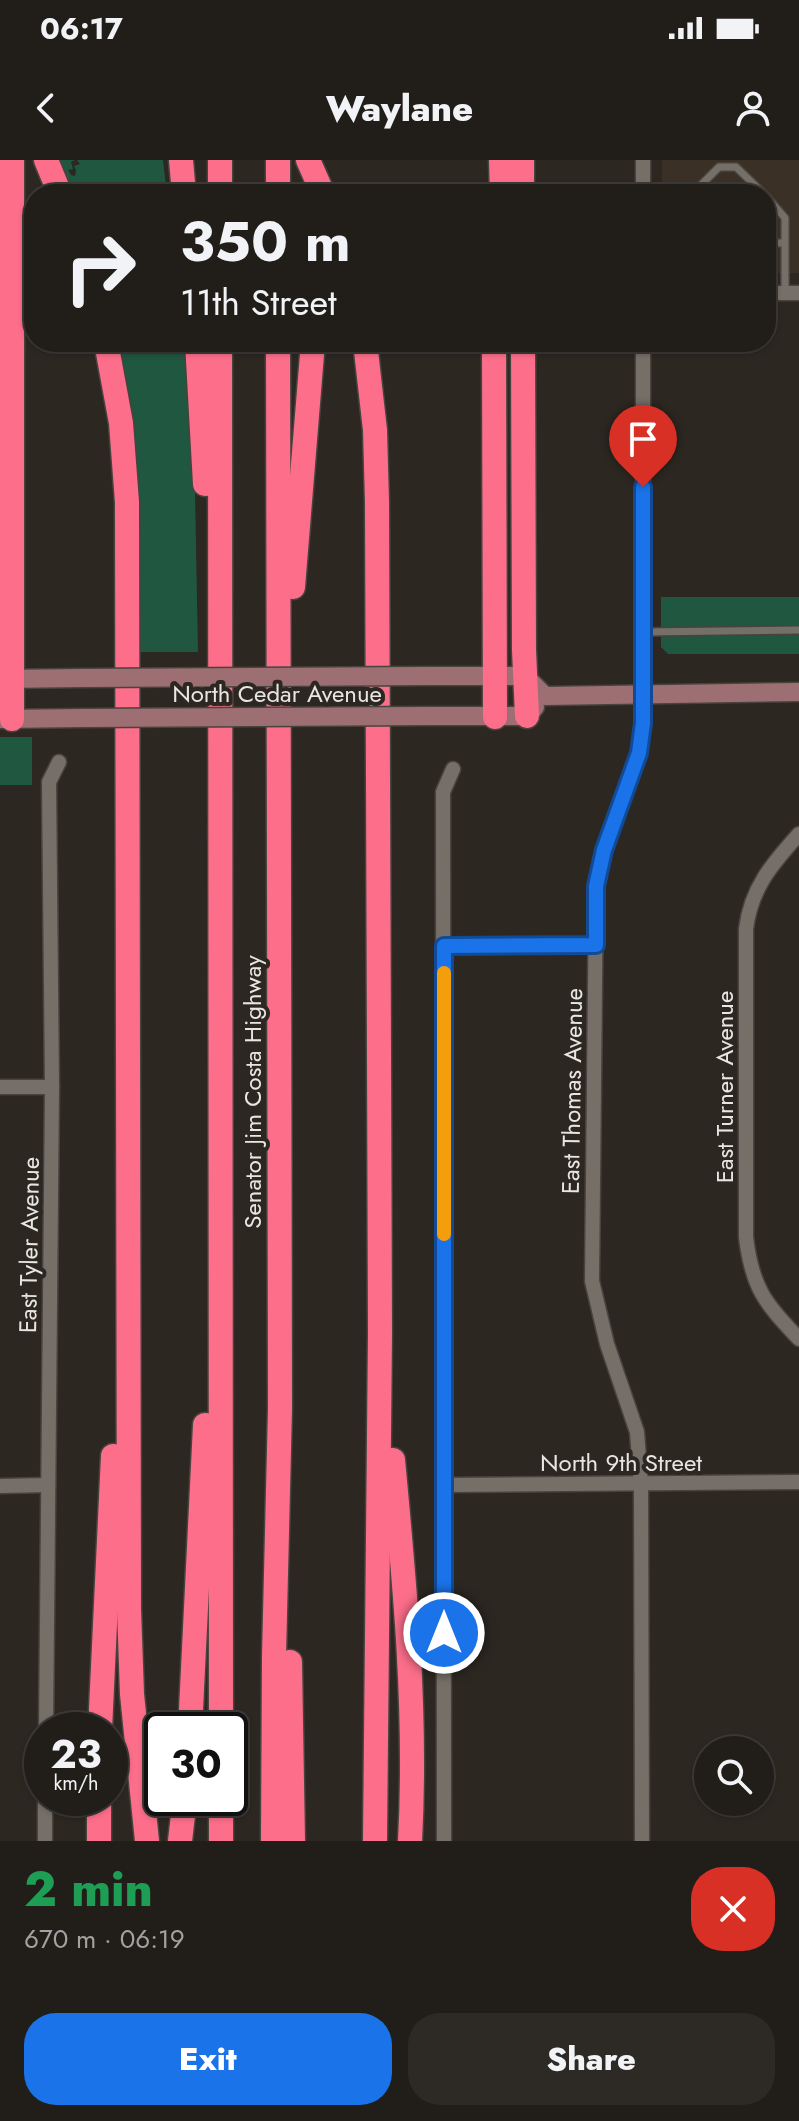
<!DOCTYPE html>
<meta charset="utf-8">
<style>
:root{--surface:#211d19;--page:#2d2a26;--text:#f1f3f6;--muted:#a2a2a2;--line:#3e3b38;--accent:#1a73e8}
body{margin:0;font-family:Jost,sans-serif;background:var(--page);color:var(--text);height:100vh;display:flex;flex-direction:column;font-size:30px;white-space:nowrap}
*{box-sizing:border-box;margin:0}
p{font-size:26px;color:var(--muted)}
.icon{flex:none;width:44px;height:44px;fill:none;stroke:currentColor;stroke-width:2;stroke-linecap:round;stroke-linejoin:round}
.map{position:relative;height:1681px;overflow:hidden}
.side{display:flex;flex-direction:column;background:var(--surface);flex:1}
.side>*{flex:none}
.hud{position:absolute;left:24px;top:24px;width:752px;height:168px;border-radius:32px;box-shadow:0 2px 6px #0004,0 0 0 2px var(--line);background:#211d19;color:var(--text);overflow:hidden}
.fabs{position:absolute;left:694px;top:1576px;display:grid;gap:16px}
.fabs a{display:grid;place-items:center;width:80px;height:80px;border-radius:50%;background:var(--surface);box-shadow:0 2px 6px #0004,0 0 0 2px var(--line);font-size:40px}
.speed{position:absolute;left:24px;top:1552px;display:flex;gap:16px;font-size:40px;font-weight:700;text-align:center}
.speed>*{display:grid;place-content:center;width:104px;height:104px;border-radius:50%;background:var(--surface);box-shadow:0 2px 6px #0004,0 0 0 2px var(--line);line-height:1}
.speed small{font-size:20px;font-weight:400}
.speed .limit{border:4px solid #111;border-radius:12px;background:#fff;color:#111}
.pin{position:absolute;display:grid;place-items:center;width:68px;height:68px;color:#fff;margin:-82px -34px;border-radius:50% 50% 50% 0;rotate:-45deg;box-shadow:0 0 8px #0007}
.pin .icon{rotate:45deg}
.me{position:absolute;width:88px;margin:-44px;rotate:0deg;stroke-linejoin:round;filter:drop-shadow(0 0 6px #0008)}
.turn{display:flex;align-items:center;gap:28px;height:168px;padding:0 24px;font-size:36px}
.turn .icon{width:104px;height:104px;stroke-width:2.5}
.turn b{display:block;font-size:56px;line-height:68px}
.round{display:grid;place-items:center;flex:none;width:84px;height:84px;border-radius:32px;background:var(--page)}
.summary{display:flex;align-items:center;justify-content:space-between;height:136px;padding:0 24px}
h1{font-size:48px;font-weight:800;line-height:60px;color:#1e9e55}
.primary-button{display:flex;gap:16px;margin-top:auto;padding:16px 24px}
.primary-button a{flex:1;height:92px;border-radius:32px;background:var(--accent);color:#fff;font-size:32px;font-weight:800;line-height:92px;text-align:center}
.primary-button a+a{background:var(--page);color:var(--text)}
.status{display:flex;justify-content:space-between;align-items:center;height:56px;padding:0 40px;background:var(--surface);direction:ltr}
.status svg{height:22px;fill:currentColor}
header{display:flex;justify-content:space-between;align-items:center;height:104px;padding:0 24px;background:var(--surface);font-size:36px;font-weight:800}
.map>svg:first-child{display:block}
</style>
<div class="status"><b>06:17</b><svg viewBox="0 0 49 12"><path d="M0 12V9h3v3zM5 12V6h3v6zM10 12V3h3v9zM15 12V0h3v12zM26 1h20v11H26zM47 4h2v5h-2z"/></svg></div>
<header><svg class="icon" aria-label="back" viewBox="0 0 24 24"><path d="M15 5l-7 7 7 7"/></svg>Waylane<svg class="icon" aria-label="person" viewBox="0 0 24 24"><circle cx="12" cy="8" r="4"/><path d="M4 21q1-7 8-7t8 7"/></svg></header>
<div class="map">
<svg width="799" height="1681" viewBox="0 0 799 1681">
<rect width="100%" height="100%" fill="#2c2721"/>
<polygon fill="#3a3026" points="662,0 799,0 799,113 766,113 766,34 662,34"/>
<g fill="#205741">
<polygon points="56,0 75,0 71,2 73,9 68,10 71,15 75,16 76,10 74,6 80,4 77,0 163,0 167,34 72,34"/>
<path d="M 119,182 L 185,182 L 194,279 L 198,492 L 139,492 C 139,385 140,288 119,182 Z"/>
<polygon points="661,437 799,437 799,494 668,494 661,487"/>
<rect x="0" y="577" width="32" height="48"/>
</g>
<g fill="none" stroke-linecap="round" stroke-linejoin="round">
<g stroke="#48433f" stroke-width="10">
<g id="lane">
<polyline points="692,34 719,7 736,7 764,34"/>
<polyline points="766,36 785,58 785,133"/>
<polyline points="766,83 784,83"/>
<polyline points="643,472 799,470"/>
</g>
</g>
<g stroke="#48433f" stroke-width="17">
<g id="street">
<polyline points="643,0 643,34"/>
<polyline points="766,133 799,133"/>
<path d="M 799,674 C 772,704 751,728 746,769 L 746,1077 C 752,1128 765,1143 799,1179"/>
<polyline points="444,786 596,785"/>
<polyline points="0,927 52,927"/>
<polyline points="444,1325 799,1322"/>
<polyline points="0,1326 48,1325"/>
<polyline points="46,1570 52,927 49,622 59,602"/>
<polyline points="45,1681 45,1638"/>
<polyline points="444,1681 443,632 453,609"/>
<polyline points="642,1681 641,1324 637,1272 607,1184 592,1121 596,726 604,690 639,593 643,563 643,182"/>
</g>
</g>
<g stroke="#48433f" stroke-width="21">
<g id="secondary">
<polyline points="426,516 525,516 545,536 799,532"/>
<polyline points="0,519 83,518"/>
<polyline points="426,556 527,556 535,547"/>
<polyline points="0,559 83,558"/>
</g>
</g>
<g stroke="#48433f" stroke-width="27">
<g id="highway">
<polyline points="46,0 60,34"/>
<polyline points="181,0 184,34"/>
<polyline points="220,0 220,34"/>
<polyline points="278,0 278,34"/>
<polyline points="308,0 323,34"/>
<polyline points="501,0 502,34"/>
<polyline points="522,0 522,34"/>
<polyline points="106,182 121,263 127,342 129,1449 132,1534 147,1681"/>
<polyline points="197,182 205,324"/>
<polyline points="220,182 221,1570"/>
<polyline points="365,182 375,270 377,342 380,1173 375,1681"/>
<polyline points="494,182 495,557"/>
<polyline points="523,182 524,490 527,556"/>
<polyline points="293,427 313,182"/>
<polyline points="12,559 12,0"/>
<path d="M 393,1300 C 405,1427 417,1554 410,1681"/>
<polyline points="290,1502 293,1681"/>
<polyline points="100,1570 113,1296"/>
<polyline points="190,1570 205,1265"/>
<polyline points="99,1638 99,1681"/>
<polyline points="221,1638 221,1681"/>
<polyline points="180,1681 185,1638"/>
<polyline points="273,1681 274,1496 280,1248 278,182"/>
</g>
</g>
<use href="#lane" stroke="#756f68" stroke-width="7"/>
<use href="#street" stroke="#756f68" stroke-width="14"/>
<use href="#secondary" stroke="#9e6f72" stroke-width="18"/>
<use href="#highway" stroke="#fc6e8a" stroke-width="24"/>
<g stroke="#48433f" stroke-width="21" stroke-linecap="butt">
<g id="secondary-bridge">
<polyline points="83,518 426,516"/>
<polyline points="83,558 426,556"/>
</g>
</g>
<use href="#secondary-bridge" stroke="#9e6f72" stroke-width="18"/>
</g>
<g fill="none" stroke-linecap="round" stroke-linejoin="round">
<g stroke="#114b97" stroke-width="20">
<polyline id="route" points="444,1473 444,786 596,785 596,726 604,690 639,593 643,563 643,327"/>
</g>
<use href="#route" stroke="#1a73e8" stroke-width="14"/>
<polyline stroke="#f59e0b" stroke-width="14" points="444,813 444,1074"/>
</g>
<g text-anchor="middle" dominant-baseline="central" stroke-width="8" stroke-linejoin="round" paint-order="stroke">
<g font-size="24" fill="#e9e6e2" stroke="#2c2721">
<text x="277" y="533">North Cedar Avenue</text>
<text transform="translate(724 927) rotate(-90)">East Turner Avenue</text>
<text transform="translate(572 931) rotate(-89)">East Thomas Avenue</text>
<text transform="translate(252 932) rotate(-90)">Senator Jim Costa Highway</text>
<text transform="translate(29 1085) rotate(-89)">East Tyler Avenue</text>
<text x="621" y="1302">North 9th Street</text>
</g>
</g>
</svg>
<div class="fabs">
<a><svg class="icon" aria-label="search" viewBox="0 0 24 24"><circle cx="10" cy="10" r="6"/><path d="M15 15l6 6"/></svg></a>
</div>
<div class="speed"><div>23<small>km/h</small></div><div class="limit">30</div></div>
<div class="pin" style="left:643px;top:327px;background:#d93025"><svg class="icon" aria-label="arrive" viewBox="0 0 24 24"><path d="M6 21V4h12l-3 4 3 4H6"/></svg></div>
<svg class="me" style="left:444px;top:1473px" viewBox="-20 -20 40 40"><circle r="17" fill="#1a73e8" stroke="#fff" stroke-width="3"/><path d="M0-11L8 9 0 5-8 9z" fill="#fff"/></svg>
<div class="hud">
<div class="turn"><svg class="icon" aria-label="right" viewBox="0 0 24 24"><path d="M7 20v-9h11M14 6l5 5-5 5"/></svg><div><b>350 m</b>11th Street</div></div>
</div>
</div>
<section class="side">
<div class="summary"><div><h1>2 min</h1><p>670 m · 06:19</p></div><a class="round" style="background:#d93025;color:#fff"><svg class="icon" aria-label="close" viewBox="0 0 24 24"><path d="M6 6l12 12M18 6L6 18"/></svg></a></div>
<div class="primary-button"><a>Exit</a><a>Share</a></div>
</section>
